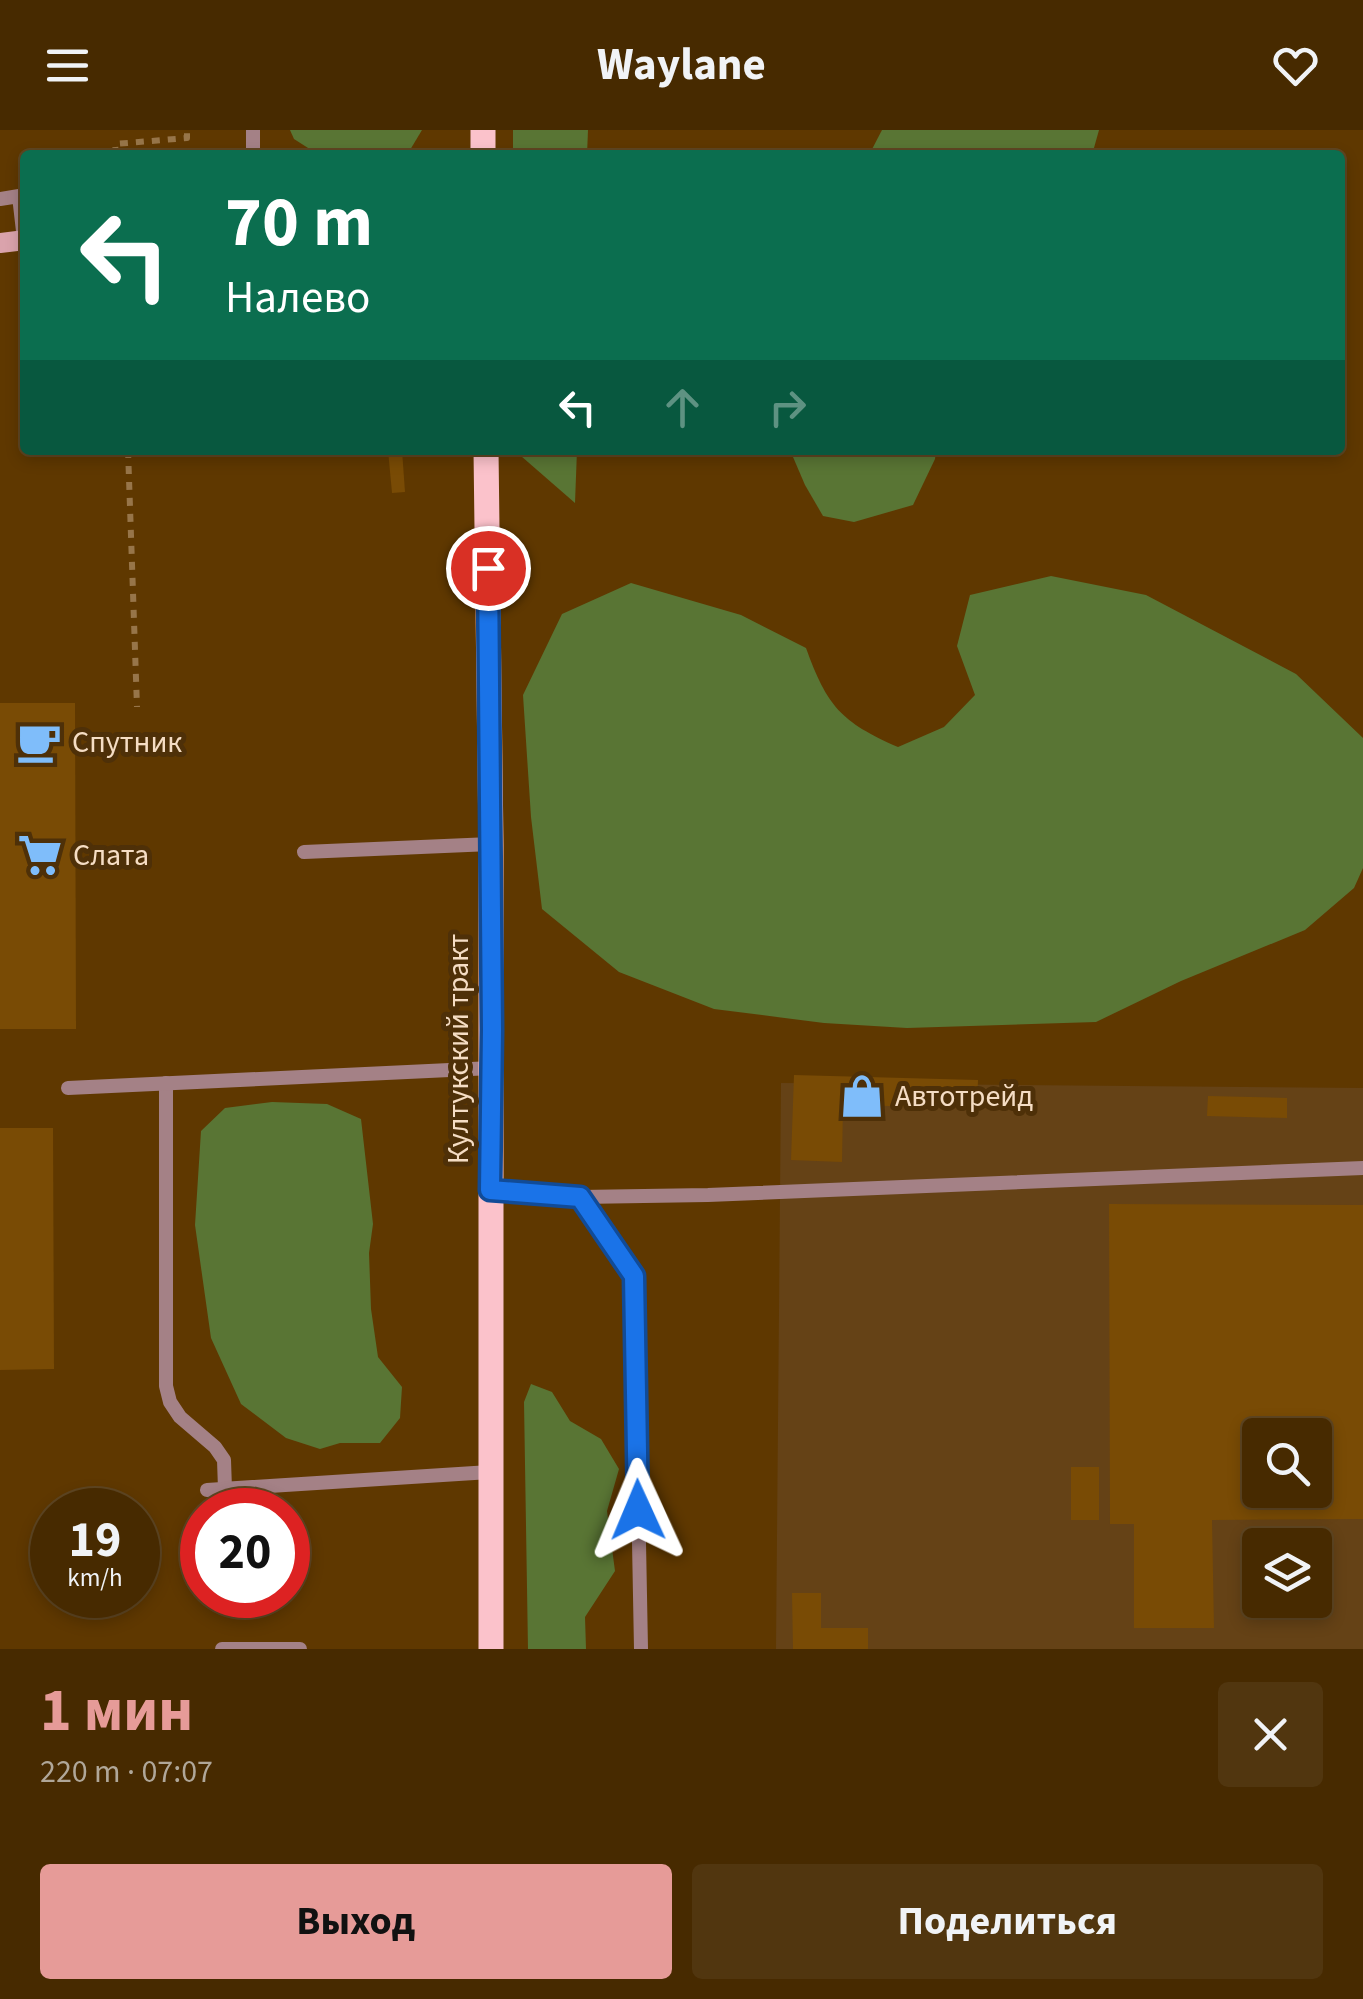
<!DOCTYPE html>
<html lang="ru">
<meta charset="utf-8">
<style>
:root{--surface:#472a00;--page:#51360f;--text:#f1f3f6;--muted:#b0a799;--line:#5f4622;--accent:#e69b98}
body{margin:0;font-family:"Source Sans 3",sans-serif;background:var(--page);color:var(--text);height:100vh;display:flex;flex-direction:column;font-size:38px;white-space:nowrap}
*{box-sizing:border-box;margin:0}
p{font-size:32px;color:var(--muted)}
.icon{flex:none;width:55px;height:55px;fill:none;stroke:currentColor;stroke-width:2;stroke-linecap:round;stroke-linejoin:round}
.map{position:relative;height:1519px;overflow:hidden}
.side{display:flex;flex-direction:column;background:var(--surface);flex:1}
.side>*{flex:none}
.guide{position:absolute;left:20px;top:20px;width:1325px;height:305px;border-radius:10px;box-shadow:0 5px 15px #0003,0 0 0 2px var(--line);background:#0b6e4f;color:#fff;overflow:hidden}
.fabs{position:absolute;left:1242px;top:1288px;display:grid;gap:20px}
.fabs a{display:grid;place-items:center;width:90px;height:90px;border-radius:10px;background:var(--surface);box-shadow:0 5px 15px #0003,0 0 0 2px var(--line);font-size:50px}
.speed{position:absolute;left:30px;top:1358px;display:flex;gap:20px;font-size:50px;font-weight:700;text-align:center}
.speed>*{display:grid;place-content:center;width:130px;height:130px;border-radius:50%;background:var(--surface);box-shadow:0 5px 15px #0003,0 0 0 2px var(--line);line-height:1}
.speed small{font-size:25px;font-weight:400}
.speed .limit{border:15px solid #d22;background:#fff;color:#111}
.pin{position:absolute;display:grid;place-items:center;width:85px;height:85px;color:#fff;margin:-42px;border:5px solid #fff;border-radius:50%;box-shadow:0 2px 10px #0007}
.me{position:absolute;width:110px;margin:-55px;rotate:359deg;stroke-linejoin:round;filter:drop-shadow(0 0 8px #0008)}
.turn{display:flex;align-items:center;gap:35px;height:210px;padding:0 40px;font-size:45px}
.turn .icon{width:130px;height:130px;stroke-width:2.5}
.turn b{display:block;font-size:70px;line-height:85px}
.lanes{display:flex;align-items:center;height:95px;padding:0 40px;background:#0003;justify-content:center;gap:50px;direction:ltr}
.lanes .off{opacity:.35}
.round{display:grid;place-items:center;flex:none;width:105px;height:105px;border-radius:10px;background:var(--page)}
.summary{display:flex;align-items:center;justify-content:space-between;height:170px;padding:0 40px}
h1{font-size:60px;font-weight:700;line-height:75px;color:var(--accent)}
.primary-button{display:flex;gap:20px;margin-top:auto;padding:20px 40px}
.primary-button a{flex:1;height:115px;border-radius:10px;background:var(--accent);color:#111;font-size:40px;font-weight:700;line-height:115px;text-align:center}
.primary-button a+a{background:var(--page);color:var(--text)}
header{display:flex;justify-content:space-between;align-items:center;height:130px;padding:0 40px;background:var(--surface);font-size:45px;font-weight:700}
.map>svg:first-child{display:block}
</style>
<header><svg class="icon" aria-label="menu" viewBox="0 0 24 24"><path d="M4 6h16M4 12h16M4 18h16"/></svg>Waylane<svg class="icon" aria-label="heart" viewBox="0 0 24 24"><path d="M12 20l-8-8c-3-5 5-10 8-4 3-6 11-1 8 4z"/></svg></header>
<div class="map">
<svg width="1363" height="1519" viewBox="0 0 1363 1519">
<rect width="100%" height="100%" fill="#5f3800"/>
<path fill="#654216" fill-rule="evenodd" d="M 781,953 L 1363,958 L 1363,1519 L 776,1519 ZM 1260,1305 L 1315,1305 L 1315,1360 L 1260,1360 ZM 1260,1415 L 1315,1415 L 1315,1470 L 1260,1470 Z"/>
<g fill="#597534">
<polygon points="290,0 422,0 407,25 319,25 294,9"/>
<polygon points="513,0 588,0 587,25 513,25"/>
<polygon points="882,0 1099,0 1092,25 869,25"/>
<polygon points="521,320 577,320 575,373 521,326"/>
<polygon points="790,320 936,320 935,329 913,375 854,392 823,386 805,355"/>
<path d="M 1051,446 L 1146,465 L 1296,544 L 1363,608 L 1363,738 L 1354,758 L 1305,800 L 1181,851 L 1096,892 L 907,898 L 824,893 L 714,879 L 619,842 L 542,779 L 531,687 L 523,565 L 562,484 L 631,453 L 741,485 L 806,518 C 827,576 841,592 898,617 L 944,597 L 975,565 L 957,516 L 970,465 Z"/>
<polygon points="272,972 327,974 361,989 373,1094 369,1123 371,1179 378,1227 402,1257 400,1288 380,1313 340,1313 320,1319 286,1308 241,1274 211,1208 195,1095 201,1001 225,978"/>
<polygon points="531,1254 552,1262 570,1291 601,1309 619,1339 607,1381 615,1441 585,1487 586,1519 528,1519 524,1272"/>
</g>
<g fill="#794b05" fill-rule="evenodd">
<polygon points="388,320 402,320 405,362 392,363"/>
<polygon points="0,573 75,573 76,899 0,899"/>
<polygon points="794,945 978,950 977,978 843,975 842,1032 791,1030"/>
<polygon points="1208,966 1287,968 1287,988 1207,986"/>
<polygon points="0,998 53,998 54,1239 0,1240"/>
<path d="M 1109,1074 L 1363,1075 L 1363,1389 L 1212,1390 L 1214,1498 L 1134,1498 L 1134,1394 L 1110,1394 ZM 1260,1305 L 1315,1305 L 1315,1360 L 1260,1360 Z"/>
<rect x="1071" y="1337" width="28" height="53"/>
<polygon points="792,1463 821,1463 821,1498 868,1498 868,1519 793,1519"/>
</g>
<g fill="none" stroke-linecap="round" stroke-linejoin="round">
<g stroke="#977549" stroke-width="6" stroke-dasharray="8 8" stroke-linecap="butt">
<polyline points="116,25 115,14 187,8 187,0"/>
<polyline points="128,320 137,577"/>
</g>
<g stroke="#a48186" stroke-width="14">
<polyline points="253,0 253,25"/>
<polyline points="0,69 19,66 24,110"/>
<polyline points="304,722 491,714"/>
<polyline points="166,953 166,1256 170,1272 180,1287 215,1317 224,1330 225,1359"/>
<polyline points="68,958 492,938"/>
<polyline points="490,1059 580,1067 634,1146 641,1519"/>
<polyline points="580,1067 708,1065 1363,1038"/>
<polyline points="207,1360 490,1342"/>
<polyline points="222,1519 300,1519"/>
</g>
<polyline stroke="#daa3ac" stroke-width="20" points="0,113 25,110"/>
<g stroke="#fbc2cb" stroke-width="25">
<polyline points="483,0 483,25"/>
<polyline points="486,320 491,714 491,1519"/>
</g>
</g>
<g fill="none" stroke-linecap="round" stroke-linejoin="round">
<g stroke="#114b97" stroke-width="25">
<polyline id="route" points="488,438 492,900 490,1060 580,1067 634,1146 638,1380"/>
</g>
<use href="#route" stroke="#1a73e8" stroke-width="18"/>
</g>
<defs>
<g id="cafe-bare" transform="scale(3.45)"><path d="M-5.5-4.5H6V0H3Q3 3.5 0 3.5H-2.5Q-5.5 3.5-5.5 0ZM3-3.2v2h1.7v-2ZM-6 4.5H4V6H-6Z" fill="#7fbdfa" stroke="#4e3008" stroke-width="2.5" paint-order="stroke"/></g>
<g id="supermarket-bare" transform="scale(3.45)"><path d="M-6-5.5h2.5l.6 2H6L4.5 2H-2.5L-4.4-4H-6ZM-1.5 3.2a1.3 1.3 0 1 0 .1 0ZM3 3.2a1.3 1.3 0 1 0 .1 0Z" fill="#7fbdfa" stroke="#4e3008" stroke-width="2.5" paint-order="stroke"/></g>
<g id="shop-bare" transform="scale(3.45)"><path d="M-5-2.5h2.3a2.7 3.5 0 0 1 5.4 0H5L5.5 6h-11ZM-1.5-2.5h3a1.5 2.3 0 0 0-3 0Z" fill="#7fbdfa" stroke="#4e3008" stroke-width="2.5" paint-order="stroke"/></g>
</defs>
<g fill-rule="evenodd">
<use href="#cafe-bare" x="39" y="612"/>
<use href="#supermarket-bare" x="40" y="725"/>
<use href="#shop-bare" x="862" y="966"/>
</g>
<g text-anchor="middle" dominant-baseline="central" stroke-width="10" stroke-linejoin="round" paint-order="stroke">
<g font-size="30" fill="#f5ddc4" stroke="#4e3008" text-anchor="start">
<text x="72" y="612">Спутник</text>
<text x="73" y="725">Слата</text>
<text x="895" y="966">Автотрейд</text>
</g>
<g font-size="30" fill="#f5ddc4" stroke="#4e3008">
<text transform="translate(458 919) rotate(-90)">Култукский тракт</text>
</g>
</g>
</svg>
<div class="fabs">
<a><svg class="icon" aria-label="search" viewBox="0 0 24 24"><circle cx="10" cy="10" r="6"/><path d="M15 15l6 6"/></svg></a>
<a><svg class="icon" aria-label="layers" viewBox="0 0 24 24"><path d="M12 4l9 5-9 5-9-5zM3 14l9 5 9-5"/></svg></a>
</div>
<div class="speed"><div>19<small>km/h</small></div><div class="limit">20</div></div>
<div class="pin" style="left:488px;top:438px;background:#d93025"><svg class="icon" aria-label="arrive" viewBox="0 0 24 24"><path d="M6 21V4h12l-3 4 3 4H6"/></svg></div>
<svg class="me" style="left:638px;top:1380px" viewBox="-20 -20 40 40"><path d="M0-17L14 15 0 8-14 15z" fill="#1a73e8" stroke="#fff" stroke-width="4"/></svg>
<div class="guide">
<div class="turn"><svg class="icon" aria-label="left" viewBox="0 0 24 24"><path d="M17 20v-9H6M10 6l-5 5 5 5"/></svg><div><b>70 m</b>Налево</div></div>
<div class="lanes"><svg class="icon" aria-label="left" viewBox="0 0 24 24"><path d="M17 20v-9H6M10 6l-5 5 5 5"/></svg><svg class="icon off" aria-label="ahead" viewBox="0 0 24 24"><path d="M12 20V5M6 11l6-6 6 6"/></svg><svg class="icon off" aria-label="right" viewBox="0 0 24 24"><path d="M7 20v-9h11M14 6l5 5-5 5"/></svg></div>
</div>
</div>
<section class="side">
<div class="summary"><div><h1>1 мин</h1><p>220 m · 07:07</p></div><a class="round"><svg class="icon" aria-label="close" viewBox="0 0 24 24"><path d="M6 6l12 12M18 6L6 18"/></svg></a></div>
<div class="primary-button"><a>Выход</a><a>Поделиться</a></div>
</section>
